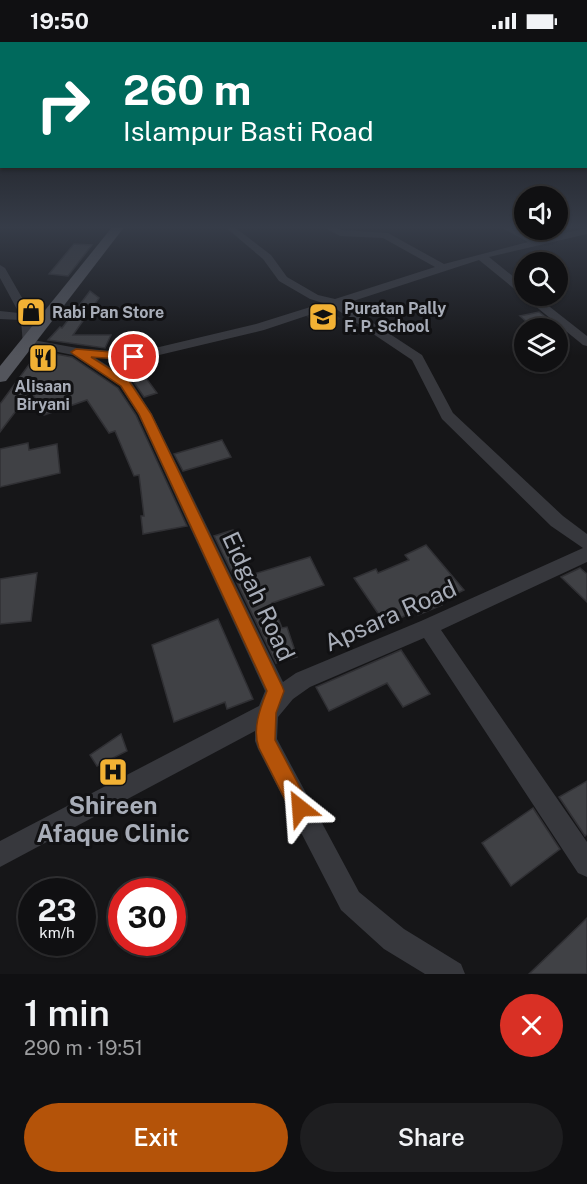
<!DOCTYPE html>
<meta charset="utf-8">
<style>
:root{--surface:#101012;--page:#1e1e20;--text:#f1f3f6;--muted:#9c9d9f;--line:#303032;--accent:#b45309}
body{margin:0;font-family:"Public Sans",sans-serif;background:var(--page);color:var(--text);height:100vh;display:flex;flex-direction:column;font-size:22px;white-space:nowrap}
*{box-sizing:border-box;margin:0}
p{font-size:20px;color:var(--muted)}
.icon{flex:none;width:33px;height:33px;fill:none;stroke:currentColor;stroke-width:2;stroke-linecap:round;stroke-linejoin:round}
.map{position:relative;height:932px;overflow:hidden}
.sheet{display:flex;flex-direction:column;background:var(--surface);flex:1}
.sheet>*{flex:none}
.hud{position:absolute;left:0px;top:0px;width:588px;height:126px;box-shadow:0 2px 4px #0004,0 0 0 2px var(--line);background:#00695c;color:#fff;overflow:hidden}
.fabs{position:absolute;left:514px;top:144px;display:grid;gap:12px}
.fabs a{display:grid;place-items:center;width:54px;height:54px;border-radius:50%;background:var(--surface);box-shadow:0 2px 4px #0004,0 0 0 2px var(--line);font-size:30px}
.speed{position:absolute;left:18px;top:836px;display:flex;gap:12px;font-size:30px;font-weight:700;text-align:center}
.speed>*{display:grid;place-content:center;width:78px;height:78px;border-radius:50%;background:var(--surface);box-shadow:0 2px 4px #0004,0 0 0 2px var(--line);line-height:1}
.speed small{font-size:15px;font-weight:400}
.speed .limit{border:9px solid #d22;background:#fff;color:#111}
.pin{position:absolute;display:grid;place-items:center;width:51px;height:51px;color:#fff;margin:-26px;border:3px solid #fff;border-radius:50%;box-shadow:0 2px 6px #0007}
.me{position:absolute;width:66px;margin:-33px;rotate:332deg;stroke-linejoin:round;filter:drop-shadow(0 0 4px #0008)}
.turn{display:flex;align-items:center;gap:21px;height:126px;padding:0 24px;font-size:27px}
.turn .icon{width:78px;height:78px;stroke-width:2.5}
.turn b{display:block;font-size:42px;line-height:51px}
.round{display:grid;place-items:center;flex:none;width:63px;height:63px;border-radius:32px;background:var(--page)}
.summary{display:flex;align-items:center;justify-content:space-between;height:102px;padding:0 24px}
h1{font-size:36px;font-weight:600;line-height:45px}
.action{display:flex;gap:12px;margin-top:auto;padding:12px 24px}
.action a{flex:1;height:69px;border-radius:36px;background:var(--accent);color:#fff;font-size:24px;font-weight:600;line-height:69px;text-align:center}
.action a+a{background:var(--page);color:var(--text)}
.status{display:flex;justify-content:space-between;align-items:center;height:42px;padding:0 30px;background:var(--surface);direction:ltr}
.status svg{height:16px;fill:currentColor}
.map>svg:first-child{display:block}
</style>
<div class="status"><b>19:50</b><svg viewBox="0 0 49 12"><path d="M0 12V9h3v3zM5 12V6h3v6zM10 12V3h3v9zM15 12V0h3v12zM26 1h20v11H26zM47 4h2v5h-2z"/></svg></div>
<div class="map">
<svg width="587" height="932" viewBox="0 0 587 932">
<rect width="100%" height="100%" fill="#161618"/>
<polygon fill="#222225" points="327,266 341,277 318,285 305,273"/>
<g fill="#404145" stroke="#303034" stroke-width="1.5">
<polygon points="74,202 92,203 68,234 49,232"/>
<polygon points="90,249 99,256 73,293 111,293 105,306 48,298 60,285 62,286"/>
<polygon points="539,270 559,286 534,286 520,274"/>
<polygon points="39,309 72,315 118,346 136,373 187,484 143,492 141,474 144,474 139,433 134,434 115,389 109,391 87,358 44,373 31,349 0,390 0,362"/>
<polygon points="122,320 130,321 140,337 146,336 157,351 144,355 131,336 111,323"/>
<polygon points="222,398 231,415 183,429 174,412"/>
<polygon points="28,401 29,408 57,402 60,431 0,445 0,407"/>
<polygon points="233,488 254,532 310,515 324,543 272,561 282,586 287,585 297,615 276,621 214,494"/>
<polygon points="426,503 464,548 440,560 442,563 418,573 415,569 386,583 354,536 376,527 378,531 409,518 405,513"/>
<polygon points="580,526 587,532 587,560 561,535"/>
<polygon points="37,531 31,579 0,582 0,537"/>
<polygon points="218,577 253,657 227,667 225,660 174,680 152,603"/>
<polygon points="401,608 430,652 403,665 387,641 329,669 316,645"/>
<polygon points="121,692 127,709 97,724 90,713"/>
<polygon points="587,739 587,792 585,794 559,755"/>
<polygon points="533,766 560,807 511,844 482,801"/>
<polygon points="587,876 587,932 529,932"/>
</g>
<g fill="none" stroke-linecap="round" stroke-linejoin="round">
<path fill="#37383d" fill-rule="evenodd" d="M 224,184 L 233,184 L 271,213 L 287,235 L 318,253 L 335,257 L 435,225 L 383,196 L 340,194 L 321,184 L 332,184 L 342,188 L 388,191 L 444,222 L 528,200 L 499,184 L 510,184 L 539,197 L 587,186 L 587,192 L 489,215 L 525,244 L 525,254 L 536,254 L 587,294 L 587,304 L 583,303 L 479,218 L 344,262 L 422,313 L 453,371 L 563,474 L 587,492 L 587,520 L 441,588 L 587,800 L 587,835 L 578,831 L 424,596 L 310,645 L 293,657 L 278,675 L 277,697 L 359,850 L 404,887 L 461,922 L 465,932 L 425,932 L 384,907 L 341,868 L 258,707 L 255,699 L 255,689 L 0,825 L 0,799 L 259,664 L 265,649 L 138,372 L 120,344 L 73,313 L 23,303 L 21,278 L 0,277 L 0,269 L 19,271 L 0,236 L 0,223 L 5,226 L 33,275 L 33,298 L 77,306 L 134,311 L 256,282 L 323,261 L 310,257 L 279,239 L 263,217 ZM 333,265 L 412,318 L 442,377 L 551,484 L 583,506 L 421,579 L 296,631 L 283,640 L 152,372 L 130,338 L 94,315 L 134,319 L 264,288 Z"/>
<polygon fill="#53555c" fill-rule="evenodd" points="113,184 125,184 6,339 0,340 0,324"/>
</g>
<linearGradient id="sky" x2="0" y2="1"><stop stop-color="#0c0c0d"/><stop offset="0.59" stop-color="#363c48"/><stop offset="1" stop-color="#363c48" stop-opacity="0"/></linearGradient>
<rect width="587" height="314" fill="url(#sky)"/>
<path fill="#b45309" stroke="#753606" stroke-width="1.5" d="M 76,307 L 134,312 L 139,315 L 134,318 L 91,315 L 129,339 L 151,372 L 282,644 L 284,649 L 276,671 L 275,698 L 307,759 L 310,766 L 307,773 L 300,775 L 293,773 L 259,706 C 252,687 260,667 267,649 L 139,372 L 121,344 L 73,312 L 71,310 Z"/>
<defs>
<g id="shop-square" transform="scale(1.5)"><rect x="-9" y="-9" width="18" height="18" rx="4" fill="#f2b134" stroke="#111113"/><path d="M-5-2.5h2.3a2.7 3.5 0 0 1 5.4 0H5L5.5 6h-11ZM-1.5-2.5h3a1.5 2.3 0 0 0-3 0Z" fill="#111"/></g>
<g id="school-square" transform="scale(1.5)"><rect x="-9" y="-9" width="18" height="18" rx="4" fill="#f2b134" stroke="#111113"/><path d="M0-5L7-2L0 1L-7-2ZM-4 1L0 2.5L4 1V4Q0 6-4 4Z" fill="#111"/></g>
<g id="restaurant-square" transform="scale(1.5)"><rect x="-9" y="-9" width="18" height="18" rx="4" fill="#f2b134" stroke="#111113"/><path d="M-5-6h1v4h1v-4h1v4h1v-4h1v5L-1.5 .5V6h-2V.5L-5-1ZM5-6V6H3V1.5H1.5Q1.5-4 5-6Z" fill="#111"/></g>
<g id="hospital-square" transform="scale(1.5)"><rect x="-9" y="-9" width="18" height="18" rx="4" fill="#f2b134" stroke="#111113"/><path d="M-5-5h3v3.5h4V-5h3V5h-3V1.5h-4V5h-3Z" fill="#111"/></g>
</defs>
<g fill-rule="evenodd">
<use href="#shop-square" x="31" y="270"/>
<use href="#school-square" x="323" y="275"/>
<use href="#restaurant-square" x="43" y="316"/>
<use href="#hospital-square" x="113" y="730"/>
</g>
<g text-anchor="middle" dominant-baseline="central" stroke-width="6" stroke-linejoin="round" paint-order="stroke">
<g font-size="16" font-weight="bold" fill="#a8adb8" stroke="#111113" text-anchor="start">
<text x="344" y="266">Puratan Pally<tspan x="344" dy="18">F. P. School</tspan></text>
<text x="52" y="270">Rabi Pan Store</text>
<text x="43" y="344" text-anchor="middle">Alisaan<tspan x="43" dy="18">Biryani</tspan></text>
</g>
<g font-size="24" fill="#a8adb8" stroke="#111113">
<text transform="translate(259 554) rotate(65)">Eidgah Road</text>
<text transform="translate(390 573) rotate(-24)">Apsara Road</text>
</g>
<g font-size="24" font-weight="bold" fill="#a8adb8" stroke="#111113">
<text x="113" y="763">Shireen<tspan x="113" dy="28">Afaque Clinic</tspan></text>
</g>
</g>
</svg>
<div class="fabs">
<a><svg class="icon" aria-label="sound" viewBox="0 0 24 24"><path d="M4 9h4l5-4v14l-5-4H4zM17 9q2 3 0 6"/></svg></a>
<a><svg class="icon" aria-label="search" viewBox="0 0 24 24"><circle cx="10" cy="10" r="6"/><path d="M15 15l6 6"/></svg></a>
<a><svg class="icon" aria-label="layers" viewBox="0 0 24 24"><path d="M12 4l9 5-9 5-9-5zM3 14l9 5 9-5"/></svg></a>
</div>
<div class="speed"><div>23<small>km/h</small></div><div class="limit">30</div></div>
<div class="pin" style="left:134px;top:315px;background:#d93025"><svg class="icon" aria-label="arrive" viewBox="0 0 24 24"><path d="M6 21V4h12l-3 4 3 4H6"/></svg></div>
<svg class="me" style="left:300px;top:766px" viewBox="-20 -20 40 40"><path d="M0-17L14 15 0 8-14 15z" fill="#b45309" stroke="#fff" stroke-width="4"/></svg>
<div class="hud">
<div class="turn"><svg class="icon" aria-label="right" viewBox="0 0 24 24"><path d="M7 20v-9h11M14 6l5 5-5 5"/></svg><div><b>260 m</b>Islampur Basti Road</div></div>
</div>
</div>
<section class="sheet">
<div class="summary"><div><h1>1 min</h1><p>290 m · 19:51</p></div><a class="round" style="background:#d93025;color:#fff"><svg class="icon" aria-label="close" viewBox="0 0 24 24"><path d="M6 6l12 12M18 6L6 18"/></svg></a></div>
<div class="action"><a>Exit</a><a>Share</a></div>
</section>
